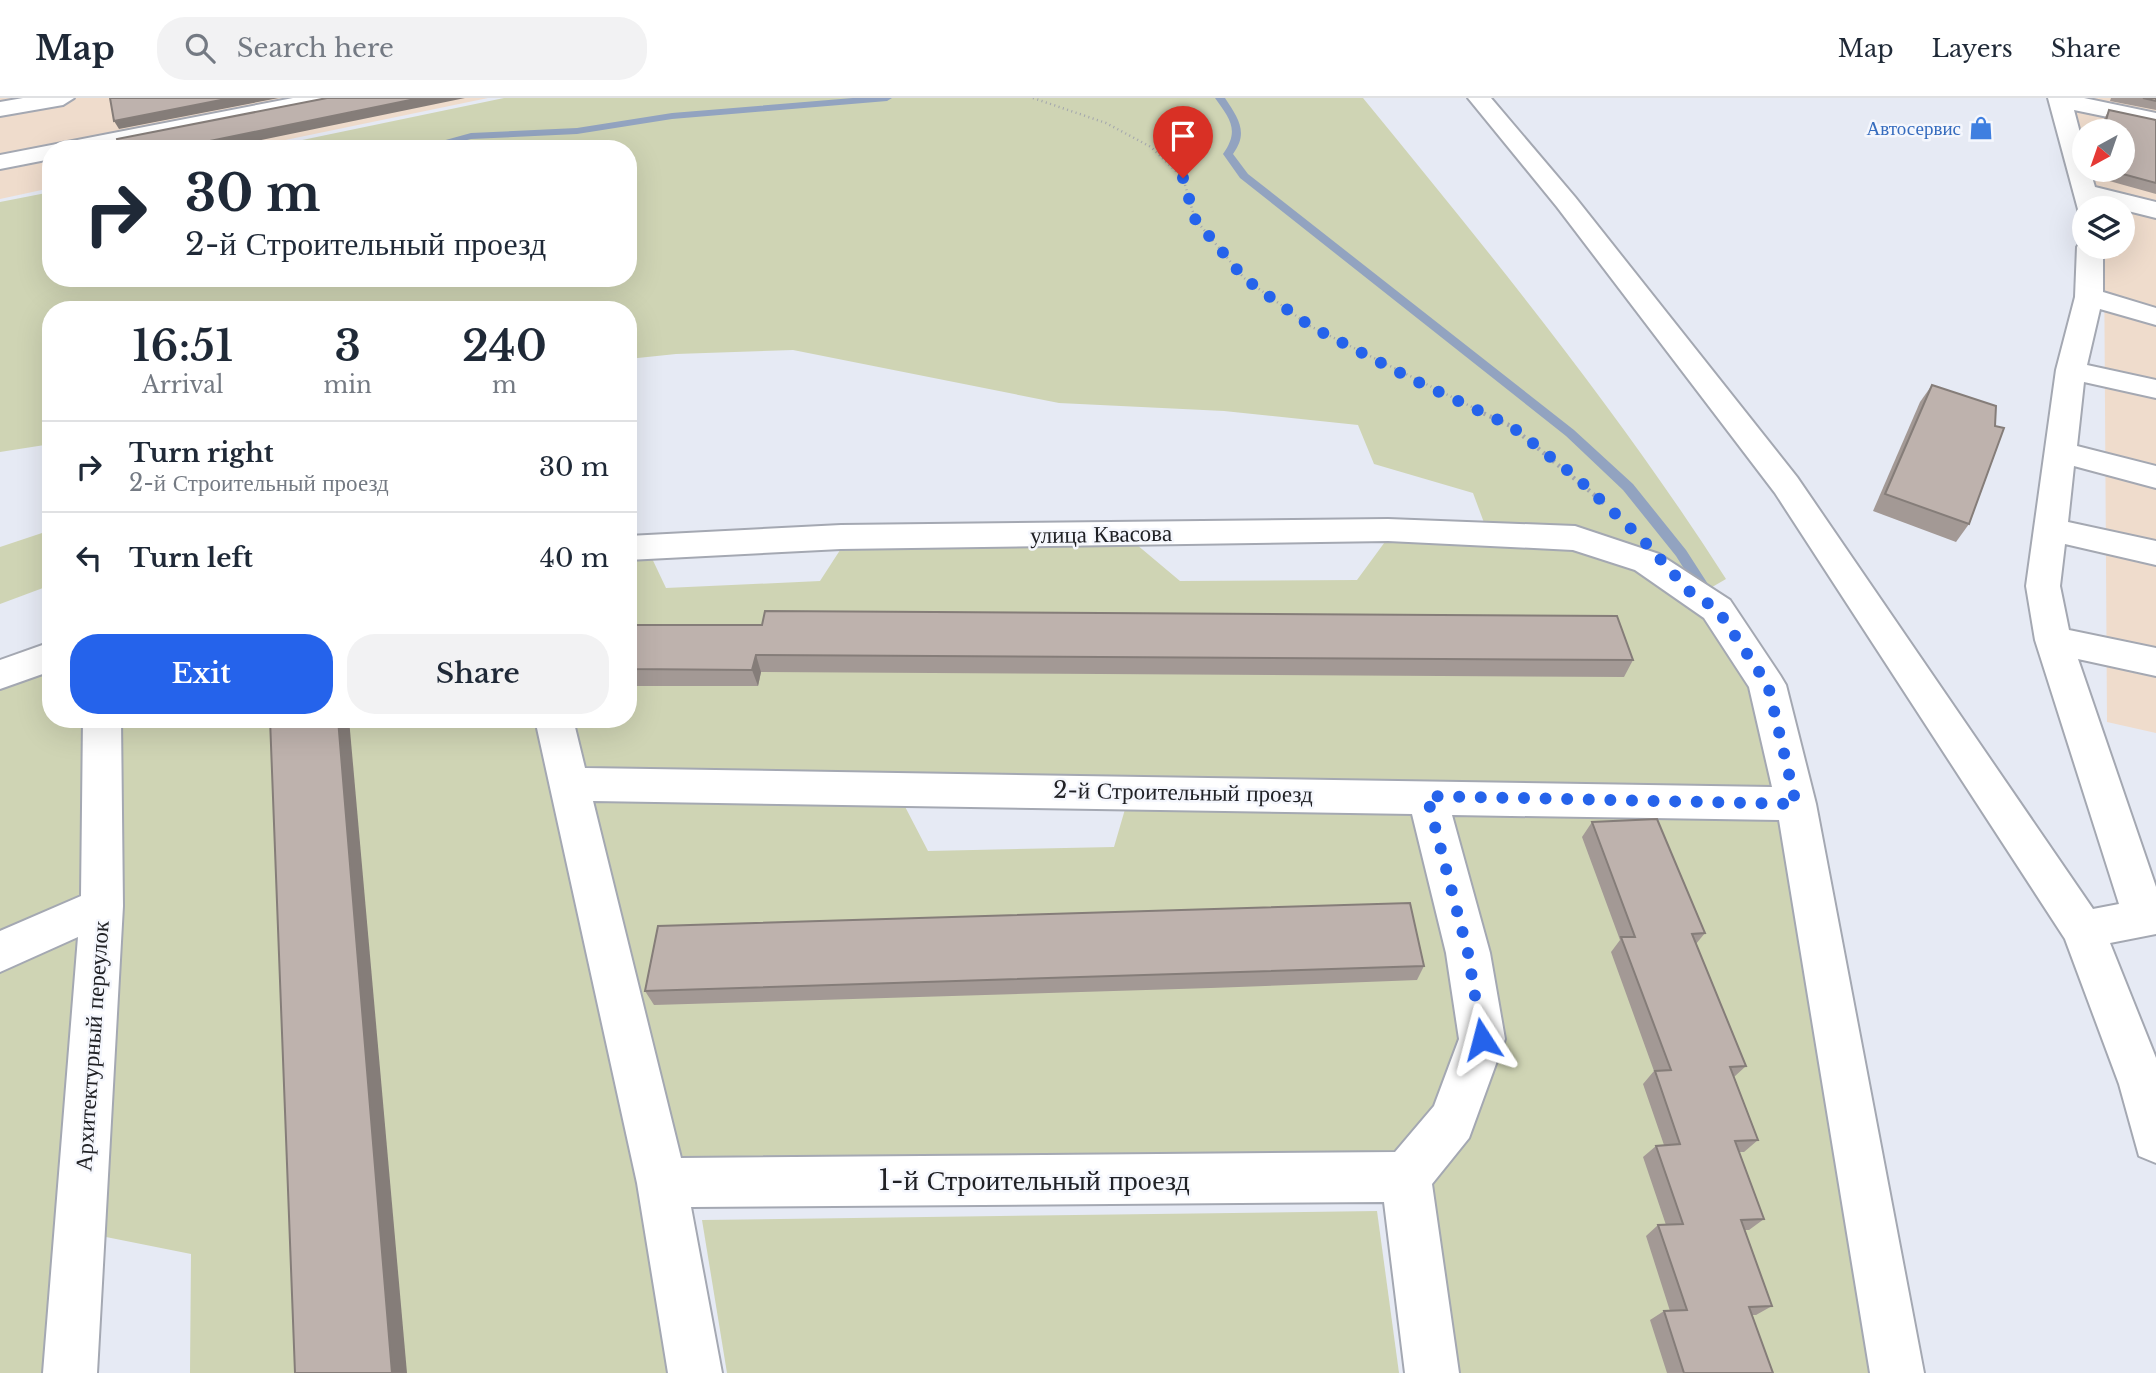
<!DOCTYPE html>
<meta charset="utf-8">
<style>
:root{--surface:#fff;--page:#f2f2f3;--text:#1f2937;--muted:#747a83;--line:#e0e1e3;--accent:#2563eb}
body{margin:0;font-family:"Libre Baskerville",serif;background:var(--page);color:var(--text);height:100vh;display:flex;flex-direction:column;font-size:26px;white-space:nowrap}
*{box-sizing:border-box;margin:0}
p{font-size:23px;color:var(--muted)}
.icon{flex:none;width:38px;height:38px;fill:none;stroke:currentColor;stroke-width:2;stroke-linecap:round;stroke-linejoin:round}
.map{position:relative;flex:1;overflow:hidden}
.drawer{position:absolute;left:42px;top:203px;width:595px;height:427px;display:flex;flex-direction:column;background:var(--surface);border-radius:28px;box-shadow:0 7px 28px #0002}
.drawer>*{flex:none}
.top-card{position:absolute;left:42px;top:42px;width:595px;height:147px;border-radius:28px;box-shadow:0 7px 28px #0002;background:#fff;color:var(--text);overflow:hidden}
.needle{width:46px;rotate:220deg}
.tools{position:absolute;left:2072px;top:21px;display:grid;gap:14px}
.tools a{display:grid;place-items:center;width:63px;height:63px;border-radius:50%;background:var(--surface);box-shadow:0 7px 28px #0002;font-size:35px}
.pin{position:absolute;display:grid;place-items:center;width:60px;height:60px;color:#fff;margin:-72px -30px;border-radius:50% 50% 50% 0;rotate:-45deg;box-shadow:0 0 7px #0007}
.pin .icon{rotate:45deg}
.me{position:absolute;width:77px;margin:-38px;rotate:351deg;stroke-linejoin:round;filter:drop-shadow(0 0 5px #0008)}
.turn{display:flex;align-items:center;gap:24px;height:147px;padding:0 28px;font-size:32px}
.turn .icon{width:91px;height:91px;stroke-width:2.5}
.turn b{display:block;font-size:49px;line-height:60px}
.eta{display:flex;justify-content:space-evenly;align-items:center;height:119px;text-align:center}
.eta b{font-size:42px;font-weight:600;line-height:49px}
.primary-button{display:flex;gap:14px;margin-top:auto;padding:14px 28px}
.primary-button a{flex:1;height:80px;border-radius:28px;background:var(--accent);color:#fff;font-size:28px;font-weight:600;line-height:80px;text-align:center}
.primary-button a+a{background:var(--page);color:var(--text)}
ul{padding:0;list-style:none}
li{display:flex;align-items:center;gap:21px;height:91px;padding:0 28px;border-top:2px solid var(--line)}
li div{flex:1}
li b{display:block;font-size:26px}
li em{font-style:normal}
header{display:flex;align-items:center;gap:42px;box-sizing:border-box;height:98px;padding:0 35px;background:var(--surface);border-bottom:2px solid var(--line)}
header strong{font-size:33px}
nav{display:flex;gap:38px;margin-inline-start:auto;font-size:24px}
.search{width:490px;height:63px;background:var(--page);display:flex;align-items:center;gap:18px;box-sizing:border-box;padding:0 24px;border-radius:28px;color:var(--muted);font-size:26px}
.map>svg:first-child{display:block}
</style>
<header>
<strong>Map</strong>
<div class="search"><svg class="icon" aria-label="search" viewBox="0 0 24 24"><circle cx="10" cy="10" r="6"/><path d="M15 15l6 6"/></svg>Search here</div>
<nav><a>Map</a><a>Layers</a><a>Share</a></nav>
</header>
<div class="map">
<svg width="2156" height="1275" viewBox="0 0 2156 1275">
<rect width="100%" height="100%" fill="#e6eaf4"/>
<g fill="#efdccc">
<polygon points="0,0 488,0 242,51 51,51 51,90 0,101"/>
<polygon points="2072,0 2156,0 2156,635 2107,624 2104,149 2123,149 2123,110 2096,110 2088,72 2123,72 2123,33 2084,33 2084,56"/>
</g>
<g fill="#cfd4b4">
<path d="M 504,0 L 1363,0 C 1490,155 1618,312 1726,481 L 1707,492 L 1652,460 L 1486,430 L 1473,395 L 1374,366 L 1358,327 L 1224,313 L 1059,305 L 793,252 L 676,256 L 628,261 L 628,212 L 51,212 L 51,346 L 0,354 L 0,104 L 51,94 L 51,180 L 628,180 L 628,51 L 259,51 Z"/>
<polygon points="51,432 51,487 0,506 0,449"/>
<polygon points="1390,437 1573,444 1643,468 1709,513 1758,587 1779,698 576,681 562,621 628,621 628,454 648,452 666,490 820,483 844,446 1130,441 1180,483 1357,482"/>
<polygon points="51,569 51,621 88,621 87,805 0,845 0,588"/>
<polygon points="119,621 535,621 642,1089 675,1275 190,1275 191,1156 91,1136"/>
<polygon points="578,692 899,697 928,753 1114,749 1128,701 1420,706 1471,938 1442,1017 1394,1068 676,1075"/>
<polygon points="1440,706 1785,717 1882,1275 1443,1275 1415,1082 1493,942"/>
<polygon points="89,821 56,1275 0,1275 0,862"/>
<polygon points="1377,1113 1399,1275 727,1275 702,1122"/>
</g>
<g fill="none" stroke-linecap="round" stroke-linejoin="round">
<g fill="#92a3c0" fill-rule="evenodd">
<polygon points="853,0 892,0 887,3 672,21 577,36 471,41 431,51 413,51 471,35 577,30 672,15"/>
<path d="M 1215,0 L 1225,0 C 1238,20 1249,34 1233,56 L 1248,76 L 1574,332 L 1633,386 L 1686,452 L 1715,497 L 1713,501 L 1703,501 L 1676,458 L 1623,392 L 1566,338 L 1240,80 L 1223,56 C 1240,32 1230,21 1215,0 Z"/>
</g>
<g stroke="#a4a8b2" stroke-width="4">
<g id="minor">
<polygon points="23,0 74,0 63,7 0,18 0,4"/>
<polygon points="293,0 340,0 329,7 104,51 51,51 51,61 0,71 0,57"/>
<polygon points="1468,0 1491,0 1575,99 1797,379 2093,811 2119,806 2035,542 2026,488 2056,272 2075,199 2077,149 2081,143 2084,142 2084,149 2103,149 2103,194 2156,210 2156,227 2100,211 2087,267 2156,282 2156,300 2084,284 2077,348 2156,368 2156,390 2074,368 2068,424 2156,443 2156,467 2065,446 2060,488 2069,532 2156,550 2156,578 2078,561 2156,789 2156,836 2110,845 2156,960 2156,1065 2139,1058 2119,986 2065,841 1775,395 1557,109"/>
<polygon points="2048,0 2084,0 2156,15 2156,29 2074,12 2084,50 2084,72 2090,72 2095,89 2156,104 2156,120 2100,106 2101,110 2084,110 2084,117 2079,115"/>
<path d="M 1388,421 L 1575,428 L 1659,456 L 1730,502 L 1780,577 L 1786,587 L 1816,706 L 1924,1275 L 1870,1275 L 1779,722 L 1452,717 L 1490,855 L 1505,941 L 1469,1040 L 1432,1086 L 1459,1275 L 1405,1275 L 1384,1104 L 691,1109 L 722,1275 L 668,1275 L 637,1085 L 535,621 L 573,621 L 585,670 L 1772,689 L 1749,589 L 1704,520 L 1635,472 L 1573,452 L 1388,443 L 841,451 L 628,462 L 628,438 L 841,427 ZM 593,703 L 1412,716 L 1446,855 L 1459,941 L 1434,1008 L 1395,1054 L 681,1060 Z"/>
<polygon points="51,544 51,573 0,591 0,562"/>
<polygon points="83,621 121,621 123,808 97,1275 43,1275 78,839 0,874 0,833 81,798"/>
</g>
</g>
<polyline stroke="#a2a5ad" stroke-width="2.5" stroke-dasharray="1 3.5" stroke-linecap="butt" points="1033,0 1106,25 1151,49 1183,80 1195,121 1244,180 1310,228 1476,311"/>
<polyline stroke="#a2a5ad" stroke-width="4.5" stroke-dasharray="2 4.5" stroke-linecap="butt" points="1472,310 1511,328 1604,405"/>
<use href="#minor" fill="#fff" fill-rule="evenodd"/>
</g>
<g fill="#a39995">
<polygon points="2111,0 2156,0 2156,12 2110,3"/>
<polygon points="2109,12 2156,22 2156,96 2095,79 2098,72 2123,72 2123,33 2100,33 2104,21"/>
<polygon points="1932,287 1969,426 1956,444 1873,413 1920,304"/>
<polygon points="628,527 1633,562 1624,579 761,574 758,588 628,588"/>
<polygon points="1592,724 1705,835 1696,846 1746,968 1734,979 1758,1042 1744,1054 1739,1054 1764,1121 1749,1132 1744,1132 1772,1208 1756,1217 1752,1217 1773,1275 1667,1275 1650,1222 1664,1213 1670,1213 1646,1138 1658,1127 1666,1127 1643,1059 1656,1048 1664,1047 1643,986 1654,973 1611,854 1620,842 1582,739"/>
<polygon points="1424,868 1417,882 1211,890 654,907 645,893"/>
</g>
<g fill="#857d79">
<polygon points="231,0 279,0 119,31 114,23"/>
<polygon points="420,0 465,0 218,51 171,51"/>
<polygon points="756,557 761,574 758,588 752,572"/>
<polygon points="338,621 349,621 407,1275 392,1275"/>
</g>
<g fill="#beb2ad" stroke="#857d79" stroke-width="2">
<polygon points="110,0 231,0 114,23"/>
<polygon points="327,0 420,0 171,51 119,51 117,41"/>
<polygon points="2143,0 2156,0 2156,3"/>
<polygon points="2109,12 2156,22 2156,85 2108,72 2123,72 2123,33 2103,33"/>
<polygon points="1932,287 1996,308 1995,328 2004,330 1969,426 1885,396"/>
<polygon points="765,513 1617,518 1633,562 756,557 752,572 628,571 628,527 762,527"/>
<polygon points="270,621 338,621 392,1275 295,1275"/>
<polygon points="1657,721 1705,835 1692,836 1746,968 1730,969 1758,1042 1735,1043 1764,1121 1741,1122 1772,1208 1749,1209 1773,1275 1684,1275 1664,1213 1687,1212 1658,1127 1683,1126 1656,1048 1680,1046 1655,973 1671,972 1621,839 1635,839 1592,724"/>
<polygon points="1410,805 1424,868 645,893 658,828"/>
</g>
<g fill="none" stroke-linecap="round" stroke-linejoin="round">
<polyline stroke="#2563eb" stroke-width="12" stroke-dasharray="0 21.6" points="1183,80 1195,121 1244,180 1310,228 1420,285 1511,328 1577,380 1642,441 1690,494 1717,511 1768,587 1796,706 1427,698 1468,855 1482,941"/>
</g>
<defs>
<g id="shop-bare" transform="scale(1.89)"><path d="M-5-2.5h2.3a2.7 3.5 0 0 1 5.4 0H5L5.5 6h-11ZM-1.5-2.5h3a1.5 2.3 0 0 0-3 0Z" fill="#3f7fe0" stroke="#f5f7fd" stroke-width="2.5" paint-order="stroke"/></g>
</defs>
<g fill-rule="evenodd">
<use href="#shop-bare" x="1981" y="30"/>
</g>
<g text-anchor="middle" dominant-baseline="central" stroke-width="5" stroke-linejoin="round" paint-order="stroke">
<g font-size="19" fill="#366cbe" stroke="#f5f7fd" text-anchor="end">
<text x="1961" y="30">Автосервис</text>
</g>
<g font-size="23" fill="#202125" stroke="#f5f7fd">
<text transform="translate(1101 436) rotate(-1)">улица Квасова</text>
<text transform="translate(1183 694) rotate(1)">2-й Строительный проезд</text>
<text transform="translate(92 948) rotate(-86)">Архитектурный переулок</text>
</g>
<g font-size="28" fill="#202125" stroke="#f5f7fd">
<text x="1034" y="1082">1-й Строительный проезд</text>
</g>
</g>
</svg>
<div class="tools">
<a><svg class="needle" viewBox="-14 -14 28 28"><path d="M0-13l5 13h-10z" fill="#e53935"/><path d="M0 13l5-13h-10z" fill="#747a83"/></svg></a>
<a><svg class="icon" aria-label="layers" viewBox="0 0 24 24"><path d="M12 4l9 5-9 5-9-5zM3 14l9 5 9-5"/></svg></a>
</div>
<div class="pin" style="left:1183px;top:80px;background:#d93025"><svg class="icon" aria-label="arrive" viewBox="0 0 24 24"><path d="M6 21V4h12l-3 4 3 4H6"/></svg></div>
<svg class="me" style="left:1482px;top:941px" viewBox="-20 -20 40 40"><path d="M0-17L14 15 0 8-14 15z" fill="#2563eb" stroke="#fff" stroke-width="4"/></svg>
<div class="top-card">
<div class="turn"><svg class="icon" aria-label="right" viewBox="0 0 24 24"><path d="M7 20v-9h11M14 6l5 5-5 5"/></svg><div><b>30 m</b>2-й Строительный проезд</div></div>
</div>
<section class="drawer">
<div class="eta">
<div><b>16:51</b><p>Arrival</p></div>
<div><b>3</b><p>min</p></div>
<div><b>240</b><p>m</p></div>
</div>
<ul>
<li><svg class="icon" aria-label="right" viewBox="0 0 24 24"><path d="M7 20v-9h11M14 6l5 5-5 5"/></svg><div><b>Turn right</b><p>2-й Строительный проезд</p></div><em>30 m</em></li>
<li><svg class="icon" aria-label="left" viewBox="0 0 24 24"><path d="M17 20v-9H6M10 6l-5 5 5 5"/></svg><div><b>Turn left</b></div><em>40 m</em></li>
</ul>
<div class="primary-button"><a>Exit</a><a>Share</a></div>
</section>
</div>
